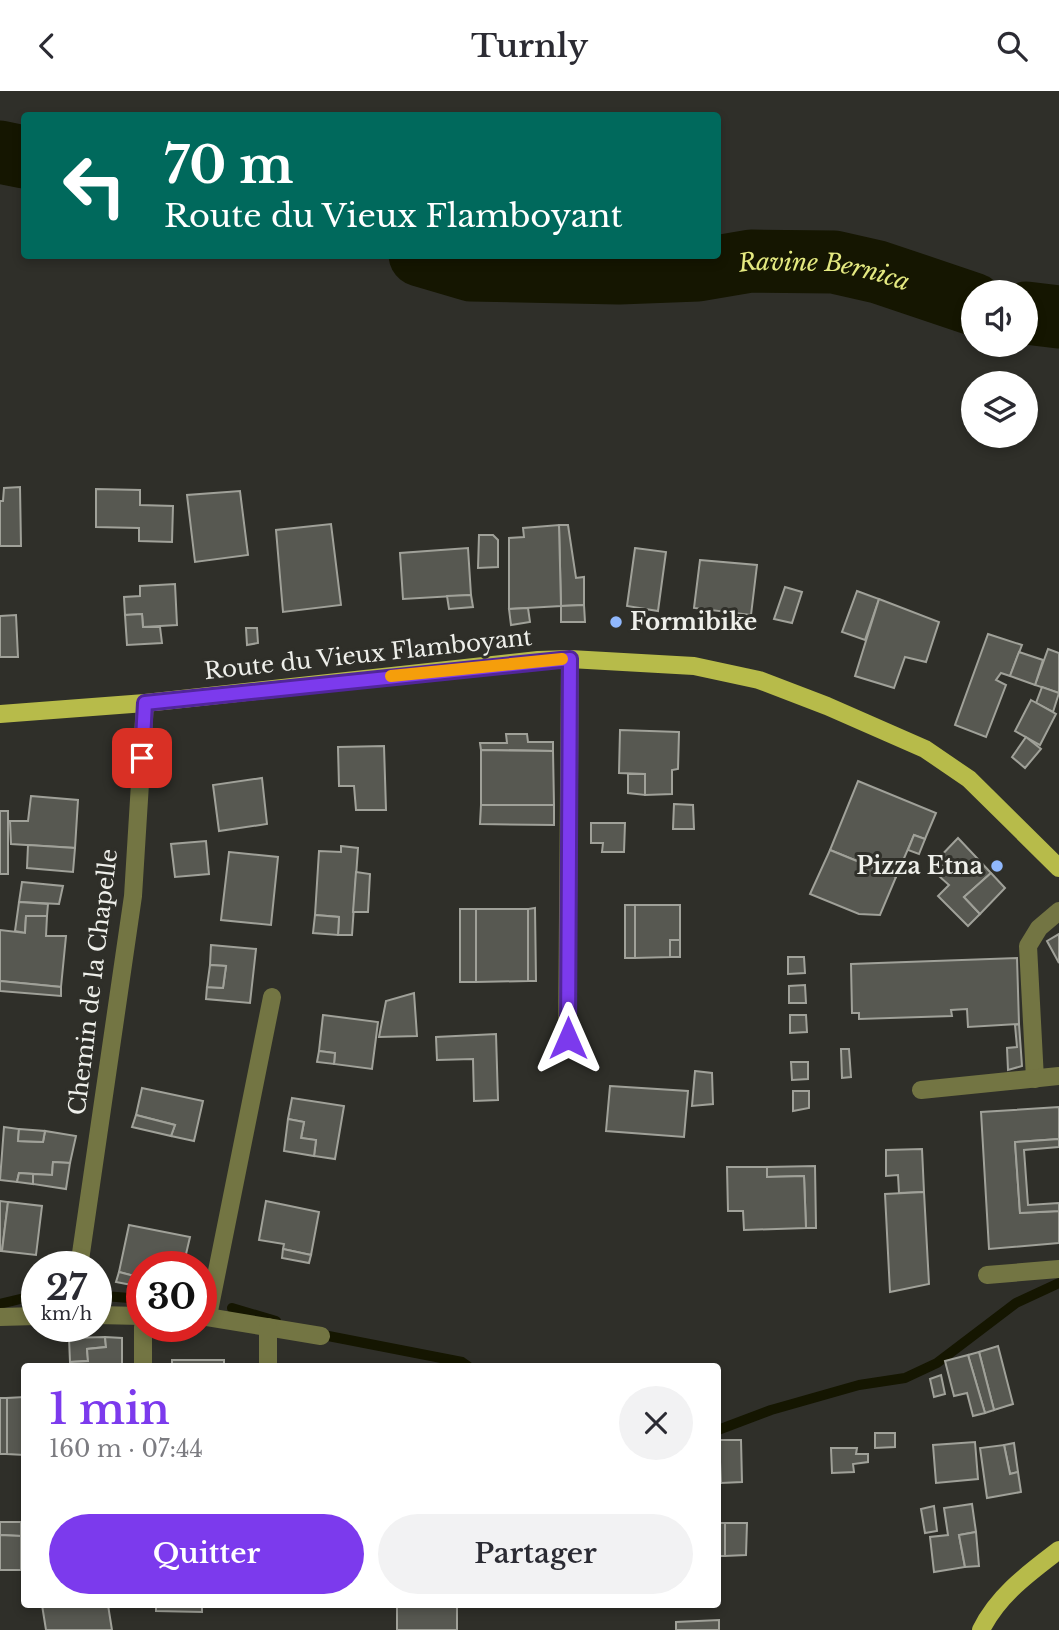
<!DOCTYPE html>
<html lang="fr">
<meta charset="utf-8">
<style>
:root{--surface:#fff;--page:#f2f2f3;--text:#2b2b33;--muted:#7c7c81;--accent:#7c3aed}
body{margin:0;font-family:"Libre Baskerville",serif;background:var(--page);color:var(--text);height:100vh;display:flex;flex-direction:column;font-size:26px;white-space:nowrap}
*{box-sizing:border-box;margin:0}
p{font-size:23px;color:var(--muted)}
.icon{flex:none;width:38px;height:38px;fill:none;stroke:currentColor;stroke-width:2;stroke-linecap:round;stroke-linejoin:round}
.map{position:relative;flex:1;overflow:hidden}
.side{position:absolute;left:21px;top:1272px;width:700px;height:245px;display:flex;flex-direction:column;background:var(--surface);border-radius:7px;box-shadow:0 4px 10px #0003}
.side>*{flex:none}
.hud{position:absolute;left:21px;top:21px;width:700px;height:147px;border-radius:7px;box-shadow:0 4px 10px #0003;background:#00695c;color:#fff;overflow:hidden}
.tools{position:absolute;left:961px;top:189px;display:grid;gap:14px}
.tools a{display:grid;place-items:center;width:77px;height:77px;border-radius:50%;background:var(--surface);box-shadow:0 4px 10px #0003;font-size:35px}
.speed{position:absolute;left:21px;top:1160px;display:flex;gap:14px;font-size:35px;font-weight:700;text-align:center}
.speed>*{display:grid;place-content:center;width:91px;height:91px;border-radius:50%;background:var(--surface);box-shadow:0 4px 10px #0003;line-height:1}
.speed small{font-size:18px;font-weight:400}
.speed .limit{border:10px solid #d22;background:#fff;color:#111}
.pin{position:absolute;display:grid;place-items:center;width:60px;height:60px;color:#fff;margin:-30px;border-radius:14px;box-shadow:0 4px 10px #0006}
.me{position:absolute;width:77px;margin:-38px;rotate:0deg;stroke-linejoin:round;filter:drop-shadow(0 0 5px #0008)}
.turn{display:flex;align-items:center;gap:24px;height:147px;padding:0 28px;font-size:32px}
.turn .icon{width:91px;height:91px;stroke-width:2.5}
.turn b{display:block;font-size:49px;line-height:60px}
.round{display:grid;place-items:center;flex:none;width:74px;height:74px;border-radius:37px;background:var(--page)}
.head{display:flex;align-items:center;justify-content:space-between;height:119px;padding:0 28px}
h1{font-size:42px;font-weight:600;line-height:52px;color:var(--accent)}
.action{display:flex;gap:14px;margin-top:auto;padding:14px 28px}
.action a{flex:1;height:80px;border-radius:42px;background:var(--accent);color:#fff;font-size:28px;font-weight:600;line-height:80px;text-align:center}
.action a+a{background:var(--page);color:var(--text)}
header{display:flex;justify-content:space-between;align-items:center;height:91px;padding:0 28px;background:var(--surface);font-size:32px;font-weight:600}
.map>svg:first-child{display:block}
</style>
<header><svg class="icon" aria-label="back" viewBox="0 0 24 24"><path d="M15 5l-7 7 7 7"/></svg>Turnly<svg class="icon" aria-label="search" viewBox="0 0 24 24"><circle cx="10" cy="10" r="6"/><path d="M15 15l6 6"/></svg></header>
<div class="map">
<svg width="1059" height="1539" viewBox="0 0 1059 1539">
<rect width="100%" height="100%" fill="#2f2f29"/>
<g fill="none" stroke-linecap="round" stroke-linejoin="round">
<g stroke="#151601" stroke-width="10">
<polyline points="104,1205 142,1208"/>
<polyline points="0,1213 37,1204"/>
<polyline points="232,1217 276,1230"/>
<polyline points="318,1243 462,1271 469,1276"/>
<polyline points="718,1339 771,1319 859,1294 905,1287 937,1272 1016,1212 1059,1192"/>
</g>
<g stroke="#151601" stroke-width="63">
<polyline points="0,61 24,66"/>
<path id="s1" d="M 420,164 L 471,179 L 619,182 L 698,179 L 751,170 L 834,171 L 878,181 L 973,213"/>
<polyline points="1026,222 1059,226"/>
</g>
</g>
<g fill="#575851" stroke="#a0a199" stroke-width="2">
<polygon points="20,396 21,455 0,455 0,410 3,410 4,397"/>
<polygon points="96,398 140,399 140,414 173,415 172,451 139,450 139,437 96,436"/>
<polygon points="240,400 248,464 195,471 187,404"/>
<polygon points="331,433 341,514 283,521 276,439"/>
<polygon points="559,434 568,434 576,487 584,486 584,514 561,515"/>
<polygon points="559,434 561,515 509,518 509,447 524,446 523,437"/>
<polygon points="479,444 493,444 498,449 498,476 478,477"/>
<polygon points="468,457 471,504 403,508 400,462"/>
<polygon points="635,457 666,461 658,520 627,515"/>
<polygon points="700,469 757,474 751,524 694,517"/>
<polygon points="175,493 177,534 143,536 142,523 125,524 124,506 140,505 140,495"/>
<polygon points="785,496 802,501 792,532 774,528"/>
<polygon points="857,500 879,508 865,549 842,541"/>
<polygon points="471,504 473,516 449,518 447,505"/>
<polygon points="879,508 939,531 926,571 905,566 894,597 855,585"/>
<polygon points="584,514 585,531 561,531 561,515"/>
<polygon points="528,517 530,531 511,534 509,518"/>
<polygon points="142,523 143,536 160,536 162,552 127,554 125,524"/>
<polygon points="16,524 18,566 0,566 0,525"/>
<polygon points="246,537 257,537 258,552 247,554"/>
<polygon points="988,543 1022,554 1010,585 1001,582 996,589 1006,594 986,646 955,634"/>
<polygon points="1048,558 1059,562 1059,602 1035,594"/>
<polygon points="1019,561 1043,569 1035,594 1010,585"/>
<polygon points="1042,596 1059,602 1053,621 1036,612"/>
<polygon points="1031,609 1056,623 1040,654 1015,640"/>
<polygon points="620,639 679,641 678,678 672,679 672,703 645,704 645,683 619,682"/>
<polygon points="506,643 527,643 528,651 553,651 553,660 481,659 480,652 507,652"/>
<polygon points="1026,646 1041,658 1025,677 1012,666"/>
<polygon points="384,655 386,719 356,719 354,695 339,695 338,656"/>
<polygon points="481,659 553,660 554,714 481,714"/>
<polygon points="628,683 645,683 645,704 628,702"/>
<polygon points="262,687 267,733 219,740 213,694"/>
<polygon points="858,690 936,722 925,748 914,744 896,786 830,759"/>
<polygon points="31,705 78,709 75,757 11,753 10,730 28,730"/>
<polygon points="674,713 693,714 694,738 673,738"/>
<polygon points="481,714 554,714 554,734 480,733"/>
<rect x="0" y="720" width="8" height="63"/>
<polygon points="591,732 625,732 624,761 602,761 603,752 591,752"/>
<polygon points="914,744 925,748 919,763 908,759"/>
<polygon points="958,747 991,782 964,806 980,823 968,835 938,805 949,794 940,786 946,779 936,770"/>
<polygon points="206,750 209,783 175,786 171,753"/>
<polygon points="28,754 75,757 73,781 27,777"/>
<polygon points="341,755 358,757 352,844 338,844 339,826 315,824 319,760 341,761"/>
<polygon points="830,759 896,786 880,824 859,823 810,803"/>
<polygon points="229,761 278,766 271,834 221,829"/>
<polygon points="356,781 370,783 368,821 353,821"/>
<polygon points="991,782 1005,797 980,823 964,806"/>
<polygon points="22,791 63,795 59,813 19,811"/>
<polygon points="19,811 48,813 47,825 26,825 25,842 15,840"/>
<rect x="625" y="814" width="10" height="53"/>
<polygon points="635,814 680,814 680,849 670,849 670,866 635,867"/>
<polygon points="535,817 536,890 528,890 528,818"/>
<rect x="460" y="818" width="16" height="73"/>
<polygon points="476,818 528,818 528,890 476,891"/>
<polygon points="315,824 339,826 338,844 313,842"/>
<polygon points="26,825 47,825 46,845 66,845 61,896 0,890 0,839 25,842"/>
<polygon points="1059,843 1059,872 1047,850"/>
<rect x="670" y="849" width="10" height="17"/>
<polygon points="211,854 256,858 250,912 206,908 207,896 223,897 226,875 210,874"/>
<polygon points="788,866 804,866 805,882 788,883"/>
<polygon points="1017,867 1019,933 968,936 967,918 951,919 952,925 859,928 859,922 852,922 851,873"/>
<polygon points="210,874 226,875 223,897 207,896"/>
<polygon points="0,890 61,896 61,905 0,900"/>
<polygon points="805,894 806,912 789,912 789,895"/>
<polygon points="414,902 417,945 379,946 386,910"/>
<polygon points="323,924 378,931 372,978 334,973 335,962 319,960"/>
<polygon points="790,924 806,924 807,941 790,942"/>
<polygon points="1019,933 1022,975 1008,979 1007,957 1017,956 1015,934"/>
<polygon points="496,943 498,1009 474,1010 473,968 437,969 436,946"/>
<polygon points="841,958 849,958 851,986 842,987"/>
<polygon points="319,960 335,962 334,973 317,971"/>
<polygon points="791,971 808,971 808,988 792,989"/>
<polygon points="695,980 712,982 713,1013 692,1015"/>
<polygon points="610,995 688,1000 684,1046 606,1040"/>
<polygon points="142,997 203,1010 194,1050 171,1045 175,1034 136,1024"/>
<polygon points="793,1000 809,1000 809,1017 793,1020"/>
<polygon points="292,1007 344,1015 335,1068 314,1065 316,1049 301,1047 304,1031 288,1028"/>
<polygon points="1059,1016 1059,1048 1015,1051 1020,1122 1059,1120 1059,1152 989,1158 981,1021"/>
<polygon points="136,1024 175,1034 171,1045 132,1036"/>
<polygon points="288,1028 304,1031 301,1047 316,1049 314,1065 284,1060"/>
<polygon points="4,1036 19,1038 18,1050 43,1051 45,1040 76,1045 70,1072 53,1071 52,1084 19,1082 17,1091 0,1089"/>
<polygon points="19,1038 45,1040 43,1051 18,1050"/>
<polygon points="1059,1048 1059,1056 1024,1059 1028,1114 1059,1112 1059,1120 1020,1122 1015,1051"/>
<polygon points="922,1058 924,1101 899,1102 898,1084 886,1085 886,1059"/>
<polygon points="53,1071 70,1072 66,1098 33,1093 33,1083 52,1084"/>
<polygon points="815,1075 816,1137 806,1137 804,1085 767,1086 767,1076"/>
<polygon points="727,1076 767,1076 767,1086 804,1085 806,1137 744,1139 743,1120 728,1120"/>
<polygon points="19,1082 33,1083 33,1093 17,1091"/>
<polygon points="924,1101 929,1193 890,1201 885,1103"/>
<polygon points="0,1110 8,1111 2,1160 0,1160"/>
<polygon points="266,1110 319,1121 311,1164 283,1158 284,1153 259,1149"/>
<polygon points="8,1111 42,1115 36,1164 2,1160"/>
<polygon points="129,1134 190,1146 183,1176 142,1176 142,1187 119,1181"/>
<polygon points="283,1158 311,1164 309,1172 282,1167"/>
<polygon points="119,1181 142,1187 142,1196 116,1191"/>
<polygon points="105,1246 106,1256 87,1258 88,1270 70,1271 69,1247"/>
<polygon points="105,1246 122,1247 122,1276 70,1276 70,1271 88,1270 87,1258 106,1256"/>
<polygon points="998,1255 1013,1313 994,1319 979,1261"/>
<polygon points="979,1261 994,1319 985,1322 968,1264"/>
<polygon points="968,1264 985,1322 973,1325 967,1302 954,1305 945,1270"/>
<rect x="172" y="1269" width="52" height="7"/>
<polygon points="941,1284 945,1303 934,1306 930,1288"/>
<polygon points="24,1306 24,1364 7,1363 7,1307"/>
<rect x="0" y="1307" width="7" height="56"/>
<polygon points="875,1342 895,1342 895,1356 875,1357"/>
<polygon points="718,1349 719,1349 721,1392 718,1392"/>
<polygon points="719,1349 741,1349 742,1391 721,1392"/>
<polygon points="975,1351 978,1388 936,1392 933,1354"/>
<polygon points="1014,1352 1018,1381 1010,1383 1004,1354"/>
<polygon points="1004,1354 1010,1383 1018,1381 1021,1401 987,1407 980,1357"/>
<polygon points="831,1357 857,1357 856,1363 868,1363 868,1371 853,1373 854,1381 832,1382"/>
<polygon points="972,1413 976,1441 959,1444 965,1476 934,1481 930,1446 948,1444 944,1417"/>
<polygon points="934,1415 937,1440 925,1442 921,1418"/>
<polygon points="0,1431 21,1431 21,1445 0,1444"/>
<rect x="718" y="1432" width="7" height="33"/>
<polygon points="725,1432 747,1432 746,1464 725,1465"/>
<polygon points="976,1441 979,1475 965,1476 959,1444"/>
<polygon points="0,1444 21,1445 21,1479 0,1479"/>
<polygon points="42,1514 108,1514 112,1539 46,1539"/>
<polygon points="156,1514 202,1514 202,1521 156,1520"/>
<rect x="397" y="1514" width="60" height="25"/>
<polygon points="719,1529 719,1539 676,1539 676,1531"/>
</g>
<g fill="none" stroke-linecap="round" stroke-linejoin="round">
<g stroke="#737543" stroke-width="18">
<polyline points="567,947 570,568"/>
<polyline points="1035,988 1028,855 1039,837 1059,820"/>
<polyline points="921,999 1059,985"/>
<polyline points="79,1176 133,805 145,612"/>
<polyline points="987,1184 1059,1178"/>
<polyline points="96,1224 142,1225"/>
<polyline points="201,1225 321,1245"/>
<polyline points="208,1225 272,906"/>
<polyline points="0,1226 37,1225"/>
<polyline points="143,1236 143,1276"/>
<polyline points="268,1276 268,1236"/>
</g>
<g stroke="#b7bb4a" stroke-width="18">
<polyline points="0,623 145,612 538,569 570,568 694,575 759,589 827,615 925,658 969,688 1059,777"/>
<path d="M 981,1539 C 998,1504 1029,1482 1059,1459"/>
</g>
</g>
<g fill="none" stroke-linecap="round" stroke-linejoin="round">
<g stroke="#51269a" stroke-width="18">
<polyline id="route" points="142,667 145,612 570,568 568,947"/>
</g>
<use href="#route" stroke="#7c3aed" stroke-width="12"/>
<polyline stroke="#f59e0b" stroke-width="12" points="391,585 562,568"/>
</g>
<g fill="#90b8fd" stroke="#2f2f29" stroke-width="2.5">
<circle cx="616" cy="531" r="7"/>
<circle cx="997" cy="775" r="7"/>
</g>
<g text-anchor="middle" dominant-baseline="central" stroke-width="6" stroke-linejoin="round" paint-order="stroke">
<g font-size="23" font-weight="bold" fill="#eeefea" stroke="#2f2f29" text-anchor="start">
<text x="630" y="531">Formibike</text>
<text x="983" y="775" text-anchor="end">Pizza Etna</text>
</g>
<g font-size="23" fill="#eeefea" stroke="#2f2f29">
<text transform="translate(368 563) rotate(-6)">Route du Vieux Flamboyant</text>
<text transform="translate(93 891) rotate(-83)">Chemin de la Chapelle</text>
</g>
<g font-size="24" font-style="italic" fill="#e4e980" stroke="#2f2f29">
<text stroke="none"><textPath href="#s1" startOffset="408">Ravine Bernica</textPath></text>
</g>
</g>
</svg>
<div class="tools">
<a><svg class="icon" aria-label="sound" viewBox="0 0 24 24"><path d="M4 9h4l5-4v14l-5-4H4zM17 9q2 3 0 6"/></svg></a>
<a><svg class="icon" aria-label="layers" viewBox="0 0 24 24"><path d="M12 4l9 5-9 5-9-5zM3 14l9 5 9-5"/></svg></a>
</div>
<div class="speed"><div>27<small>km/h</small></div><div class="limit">30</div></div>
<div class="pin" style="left:142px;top:667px;background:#d93025"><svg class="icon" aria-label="arrive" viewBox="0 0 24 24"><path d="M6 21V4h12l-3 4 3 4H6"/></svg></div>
<svg class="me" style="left:568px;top:947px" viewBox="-20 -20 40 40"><path d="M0-17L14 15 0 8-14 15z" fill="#7c3aed" stroke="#fff" stroke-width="4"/></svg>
<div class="hud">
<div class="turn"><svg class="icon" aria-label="left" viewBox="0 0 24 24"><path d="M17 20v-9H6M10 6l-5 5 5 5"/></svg><div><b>70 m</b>Route du Vieux Flamboyant</div></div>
</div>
<section class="side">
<div class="head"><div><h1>1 min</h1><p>160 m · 07:44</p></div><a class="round"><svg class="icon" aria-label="close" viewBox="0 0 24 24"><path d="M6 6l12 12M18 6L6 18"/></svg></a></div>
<div class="action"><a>Quitter</a><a>Partager</a></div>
</section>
</div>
